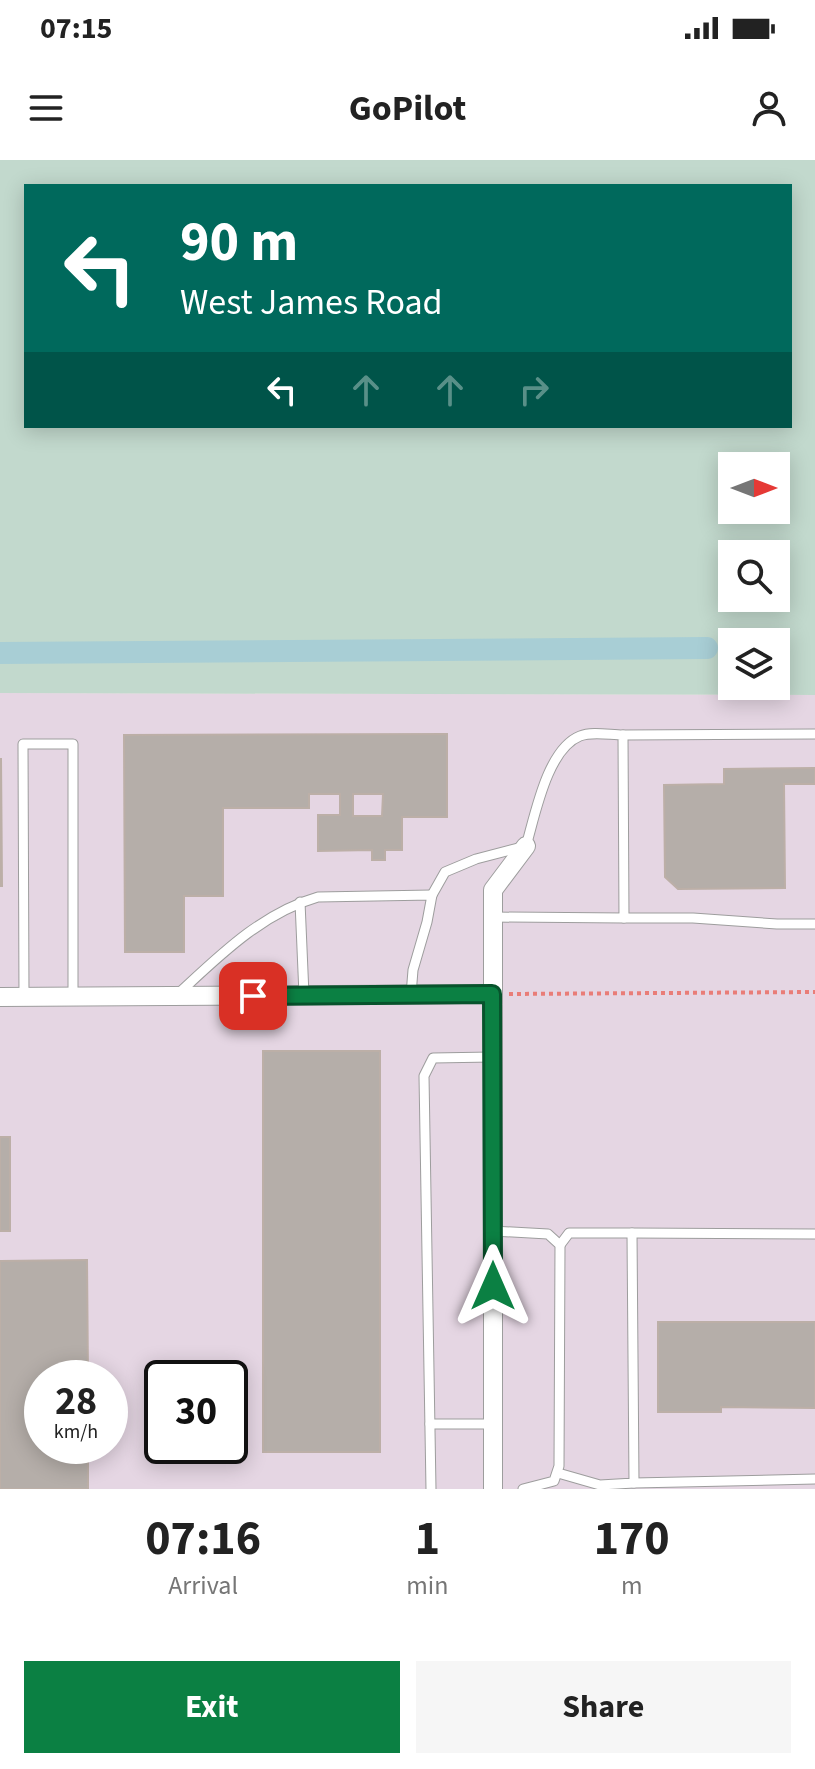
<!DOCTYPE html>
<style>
:root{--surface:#fff;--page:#f6f6f6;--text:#222;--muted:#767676;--accent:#0b8043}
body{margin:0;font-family:"Source Sans 3",sans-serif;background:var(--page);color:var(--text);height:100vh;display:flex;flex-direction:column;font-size:30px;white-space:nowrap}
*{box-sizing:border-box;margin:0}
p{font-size:26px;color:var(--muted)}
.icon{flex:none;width:44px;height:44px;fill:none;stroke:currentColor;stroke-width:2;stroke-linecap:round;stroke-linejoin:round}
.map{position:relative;height:1329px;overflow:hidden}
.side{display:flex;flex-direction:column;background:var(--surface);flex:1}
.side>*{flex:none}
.top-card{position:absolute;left:24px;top:24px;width:768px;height:244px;border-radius:0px;box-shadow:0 4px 20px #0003;background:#00695c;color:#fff;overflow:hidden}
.needle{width:52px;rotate:90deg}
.buttons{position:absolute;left:718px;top:292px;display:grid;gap:16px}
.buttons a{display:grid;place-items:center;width:72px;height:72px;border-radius:0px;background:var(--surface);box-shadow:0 4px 20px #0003;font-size:40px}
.speed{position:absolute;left:24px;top:1200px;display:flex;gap:16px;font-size:40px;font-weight:700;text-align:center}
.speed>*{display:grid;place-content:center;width:104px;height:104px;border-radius:50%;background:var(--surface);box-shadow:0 4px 20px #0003;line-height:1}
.speed small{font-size:20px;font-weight:400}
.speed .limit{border:4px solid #111;border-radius:12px;background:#fff;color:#111}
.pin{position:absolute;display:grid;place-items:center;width:68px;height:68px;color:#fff;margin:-34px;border-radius:16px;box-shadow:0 4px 12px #0006}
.me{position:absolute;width:88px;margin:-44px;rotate:0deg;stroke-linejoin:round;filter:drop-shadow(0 0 6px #0008)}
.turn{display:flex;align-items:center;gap:28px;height:168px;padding:0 24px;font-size:36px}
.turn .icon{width:104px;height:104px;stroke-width:2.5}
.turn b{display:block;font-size:56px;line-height:68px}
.lanes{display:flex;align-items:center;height:76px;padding:0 24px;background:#0003;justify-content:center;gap:40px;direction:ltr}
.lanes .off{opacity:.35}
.eta{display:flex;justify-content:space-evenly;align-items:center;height:136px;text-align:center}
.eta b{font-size:48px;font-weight:700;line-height:56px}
.button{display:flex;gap:16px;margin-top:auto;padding:16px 24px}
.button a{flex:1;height:92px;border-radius:0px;background:var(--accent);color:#fff;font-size:32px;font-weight:700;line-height:92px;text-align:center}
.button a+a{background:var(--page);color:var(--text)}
.status{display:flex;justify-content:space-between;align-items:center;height:56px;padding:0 40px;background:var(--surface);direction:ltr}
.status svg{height:22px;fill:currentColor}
header{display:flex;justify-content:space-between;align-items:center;height:104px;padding:0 24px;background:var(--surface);font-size:36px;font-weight:700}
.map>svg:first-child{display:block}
</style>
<div class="status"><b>07:15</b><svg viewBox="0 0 49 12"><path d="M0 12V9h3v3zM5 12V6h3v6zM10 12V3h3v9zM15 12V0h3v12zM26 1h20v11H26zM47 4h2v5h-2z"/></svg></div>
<header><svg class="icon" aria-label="menu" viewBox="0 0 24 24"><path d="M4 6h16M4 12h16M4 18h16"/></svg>GoPilot<svg class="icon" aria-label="person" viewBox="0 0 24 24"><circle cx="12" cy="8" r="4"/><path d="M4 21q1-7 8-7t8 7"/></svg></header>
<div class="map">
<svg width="815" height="1329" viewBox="0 0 815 1329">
<rect width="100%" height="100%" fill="#ece9e3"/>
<path fill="#e5d6e3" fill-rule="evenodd" d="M 0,533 L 815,535 L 815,1329 L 0,1329 ZM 42,1218 L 110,1218 L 110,1286 L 42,1286 ZM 162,1218 L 230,1218 L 230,1286 L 162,1286 Z"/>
<path fill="#c2d9cd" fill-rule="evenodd" d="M 0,0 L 815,0 L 815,535 L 0,533 ZM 26,26 L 790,26 L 790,266 L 26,266 ZM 732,306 L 776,306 L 776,350 L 732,350 ZM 732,394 L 776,394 L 776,438 L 732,438 ZM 732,482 L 776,482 L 776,526 L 732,526 Z"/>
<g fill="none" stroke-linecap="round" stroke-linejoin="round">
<polyline stroke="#a8ced5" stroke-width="22" points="0,493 707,488"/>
</g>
<g fill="#b5aea9" stroke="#bcafa7" stroke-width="2" fill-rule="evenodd">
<path d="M 447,574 L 447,657 L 402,657 L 402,690 L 385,690 L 385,700 L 372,700 L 372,690 L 318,691 L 318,655 L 340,655 L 340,634 L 309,634 L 309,648 L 223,648 L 223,736 L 184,736 L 184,792 L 125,792 L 124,575 ZM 353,634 L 383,634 L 382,656 L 353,656 Z"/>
<polygon points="0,599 1,599 2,726 0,726"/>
<polygon points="815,608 815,624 784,624 785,728 678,729 665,717 664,625 724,624 724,609"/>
<rect x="263" y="891" width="117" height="401"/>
<rect x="0" y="977" width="10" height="94"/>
<polygon points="87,1100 88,1218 42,1218 42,1286 88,1286 88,1329 0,1329 0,1101"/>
<polygon points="658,1162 815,1162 815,1248 721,1247 721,1252 658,1252"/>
</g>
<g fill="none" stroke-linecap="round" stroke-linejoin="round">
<g stroke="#9d9d9d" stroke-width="11">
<g id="service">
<polyline points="623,575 815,574"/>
<path d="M 432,735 L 445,712 L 476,699 L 526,686 C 535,656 547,589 580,576 C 592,571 610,575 623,575 L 624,758 L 492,757"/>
<polyline points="300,742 304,835"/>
<polyline points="624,758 693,758 777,764 815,764"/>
<path d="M 178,834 C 220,795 262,753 318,737 L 432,735 L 427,762 L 413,810 L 411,835"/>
<polyline points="24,837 23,584 73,584 73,837"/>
<polyline points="493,1071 548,1074 560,1085 559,1306 554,1321 523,1329"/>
<polyline points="632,1073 815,1074"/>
<polyline points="430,1264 493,1264"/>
<polyline points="558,1313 600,1325 634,1323 632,1073 569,1073 560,1085"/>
<polyline points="634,1323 815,1319"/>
<polyline points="431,1329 424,916 433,898 492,897"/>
</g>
</g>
<g stroke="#9d9d9d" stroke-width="20">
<g id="minor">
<polyline points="0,837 492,834"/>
<polyline points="493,1329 493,730 526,686"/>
</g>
</g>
<polyline stroke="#e97d78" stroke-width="4" stroke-dasharray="4 4" stroke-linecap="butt" points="509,834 815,832"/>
<use href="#service" stroke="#fff" stroke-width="9"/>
<use href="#minor" stroke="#fff" stroke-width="18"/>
</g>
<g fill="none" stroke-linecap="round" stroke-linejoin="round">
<g stroke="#07532c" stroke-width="20">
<polyline id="route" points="253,836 492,834 493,1126"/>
</g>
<use href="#route" stroke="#0b8043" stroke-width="14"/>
</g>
</svg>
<div class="buttons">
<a><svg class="needle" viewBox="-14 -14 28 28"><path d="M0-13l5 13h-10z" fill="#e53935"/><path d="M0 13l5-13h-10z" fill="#767676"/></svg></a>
<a><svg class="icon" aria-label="search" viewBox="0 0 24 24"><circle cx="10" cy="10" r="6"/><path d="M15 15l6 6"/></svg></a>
<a><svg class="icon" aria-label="layers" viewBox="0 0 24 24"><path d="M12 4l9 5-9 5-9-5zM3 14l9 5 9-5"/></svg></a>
</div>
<div class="speed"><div>28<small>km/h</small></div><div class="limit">30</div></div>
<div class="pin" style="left:253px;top:836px;background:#d93025"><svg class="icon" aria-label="arrive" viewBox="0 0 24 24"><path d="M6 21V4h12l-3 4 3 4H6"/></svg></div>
<svg class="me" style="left:493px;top:1126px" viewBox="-20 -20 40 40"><path d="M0-17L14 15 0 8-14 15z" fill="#0b8043" stroke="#fff" stroke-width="4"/></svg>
<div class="top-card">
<div class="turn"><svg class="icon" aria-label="left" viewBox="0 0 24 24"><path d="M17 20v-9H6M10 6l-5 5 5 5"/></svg><div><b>90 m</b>West James Road</div></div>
<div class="lanes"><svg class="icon" aria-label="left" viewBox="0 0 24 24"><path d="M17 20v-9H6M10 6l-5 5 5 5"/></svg><svg class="icon off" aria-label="ahead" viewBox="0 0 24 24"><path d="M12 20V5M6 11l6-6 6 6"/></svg><svg class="icon off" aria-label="ahead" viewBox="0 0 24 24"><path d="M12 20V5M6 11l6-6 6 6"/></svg><svg class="icon off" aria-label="right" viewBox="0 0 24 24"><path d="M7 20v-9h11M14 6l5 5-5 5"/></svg></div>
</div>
</div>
<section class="side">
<div class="eta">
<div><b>07:16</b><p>Arrival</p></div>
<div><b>1</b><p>min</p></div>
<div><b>170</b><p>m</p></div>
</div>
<div class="button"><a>Exit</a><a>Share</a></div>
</section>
